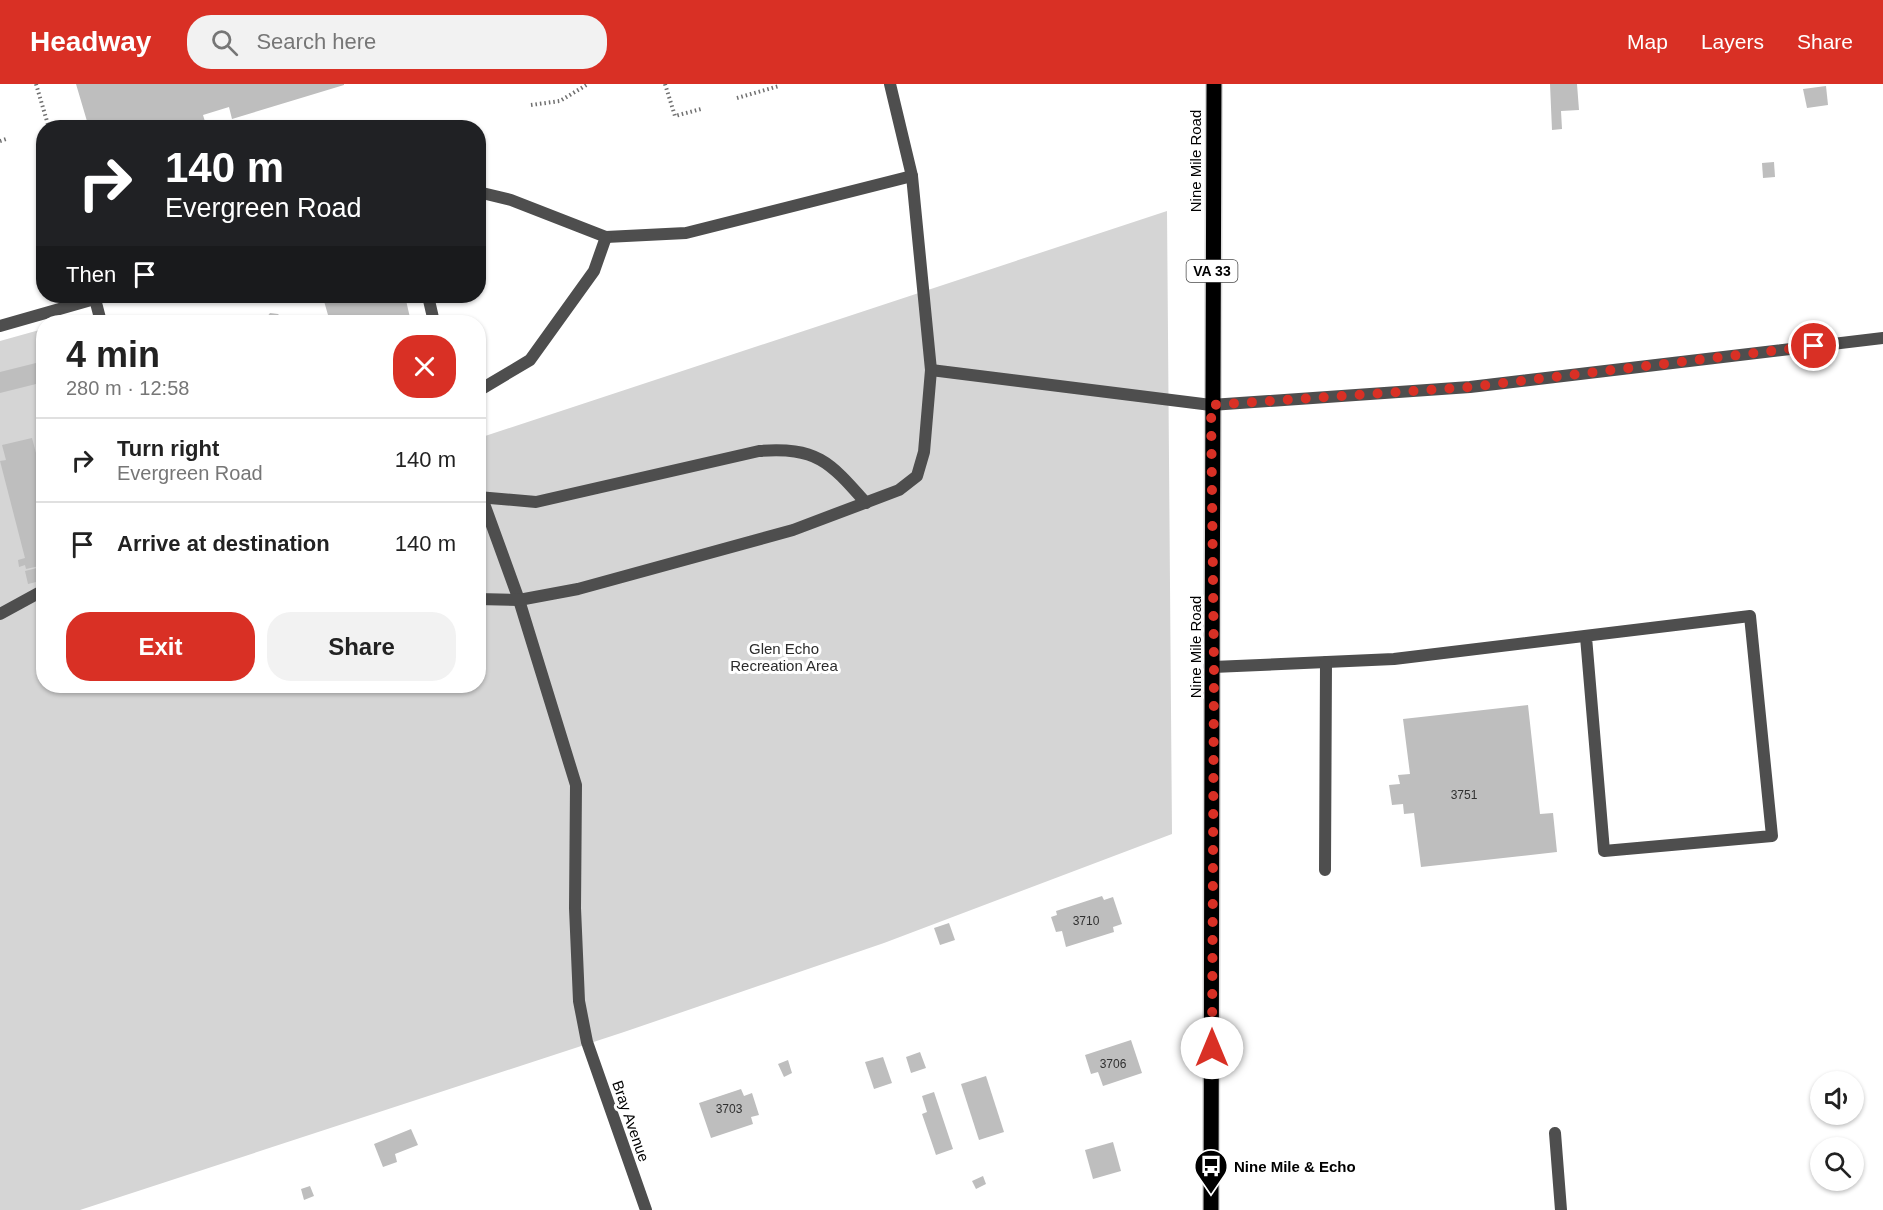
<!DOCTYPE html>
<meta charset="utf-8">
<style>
:root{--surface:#fff;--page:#f2f2f2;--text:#222;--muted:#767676;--line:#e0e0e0;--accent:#d93025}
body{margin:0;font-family:Arial,sans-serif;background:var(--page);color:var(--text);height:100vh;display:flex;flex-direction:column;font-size:22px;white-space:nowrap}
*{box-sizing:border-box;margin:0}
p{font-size:20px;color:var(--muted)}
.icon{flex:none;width:33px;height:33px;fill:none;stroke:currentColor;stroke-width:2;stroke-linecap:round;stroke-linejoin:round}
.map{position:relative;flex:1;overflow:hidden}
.details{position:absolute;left:36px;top:231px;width:450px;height:378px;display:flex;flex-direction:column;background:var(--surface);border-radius:24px;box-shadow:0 2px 4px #0004}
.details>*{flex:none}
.hud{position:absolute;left:36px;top:36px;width:450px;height:183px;border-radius:24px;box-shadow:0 2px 4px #0004;background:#202124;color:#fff;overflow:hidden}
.buttons{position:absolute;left:1810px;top:987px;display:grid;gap:12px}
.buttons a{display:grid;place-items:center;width:54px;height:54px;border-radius:50%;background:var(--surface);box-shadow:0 2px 4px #0004;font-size:30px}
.pin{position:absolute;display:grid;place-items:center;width:51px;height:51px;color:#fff;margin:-26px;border:3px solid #fff;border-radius:50%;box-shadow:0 2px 6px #0007}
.me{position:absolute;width:66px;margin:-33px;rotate:0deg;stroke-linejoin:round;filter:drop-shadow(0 0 4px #0008)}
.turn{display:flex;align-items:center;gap:21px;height:126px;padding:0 30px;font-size:27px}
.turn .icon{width:78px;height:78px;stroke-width:2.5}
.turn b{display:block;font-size:42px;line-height:51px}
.then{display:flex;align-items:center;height:57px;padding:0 30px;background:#0003;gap:12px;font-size:22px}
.round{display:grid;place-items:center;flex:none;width:63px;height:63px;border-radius:24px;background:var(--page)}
.overview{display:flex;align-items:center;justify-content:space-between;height:102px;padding:0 30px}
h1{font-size:36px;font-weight:700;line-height:45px}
.primary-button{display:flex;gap:12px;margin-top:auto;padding:12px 30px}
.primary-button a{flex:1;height:69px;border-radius:24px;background:var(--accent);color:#fff;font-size:24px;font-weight:700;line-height:69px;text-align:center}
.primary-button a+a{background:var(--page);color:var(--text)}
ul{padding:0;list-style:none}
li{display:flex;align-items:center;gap:18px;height:84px;padding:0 30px;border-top:2px solid var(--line)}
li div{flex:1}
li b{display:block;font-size:22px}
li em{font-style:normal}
header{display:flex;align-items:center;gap:36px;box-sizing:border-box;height:84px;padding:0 30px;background:var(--accent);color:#fff}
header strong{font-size:28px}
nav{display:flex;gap:33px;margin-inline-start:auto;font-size:21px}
.search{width:420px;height:54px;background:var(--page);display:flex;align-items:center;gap:15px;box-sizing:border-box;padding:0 21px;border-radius:24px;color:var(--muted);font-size:22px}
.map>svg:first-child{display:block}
</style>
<header>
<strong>Headway</strong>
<div class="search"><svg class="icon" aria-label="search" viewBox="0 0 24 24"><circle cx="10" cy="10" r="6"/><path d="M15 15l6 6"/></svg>Search here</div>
<nav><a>Map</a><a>Layers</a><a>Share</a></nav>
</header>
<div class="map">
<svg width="1883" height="1126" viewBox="0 0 1883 1126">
<rect width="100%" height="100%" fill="#fff"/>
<polygon fill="#d5d5d5" points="1167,127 1172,750 884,859 624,948 80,1126 0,1126 0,257 43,245 44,602 478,602 479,354"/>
<g fill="#bebebe">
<polygon points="76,0 344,0 344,1 232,35 229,23 203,31 207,44 89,44"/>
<polygon points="1550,0 1577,0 1579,26 1561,27 1562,45 1552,46"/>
<polygon points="1826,2 1828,21 1807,24 1803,5"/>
<polygon points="1774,78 1775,93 1763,94 1762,79"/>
<polygon points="347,212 360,212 361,218 374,215 373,212 405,212 411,238 330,238 324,217"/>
<polygon points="270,229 278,230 285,238 263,238"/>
<polygon points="44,277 44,298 0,309 0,288"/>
<polygon points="32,354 36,369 40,368 44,381 44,481 26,485 25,481 19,483 18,476 25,474 0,377 6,376 2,361"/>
<polygon points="37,484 40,497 28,500 25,487"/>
<polygon points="1528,621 1540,730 1553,729 1557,768 1421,783 1414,729 1404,730 1403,720 1392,721 1389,701 1400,700 1398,691 1410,690 1403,635"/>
<polygon points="1102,812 1104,816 1113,813 1122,840 1113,843 1114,848 1066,863 1062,847 1056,848 1051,833 1057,831 1056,827"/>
<polygon points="949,839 955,856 940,861 934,844"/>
<polygon points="1131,956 1142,989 1103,1002 1098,988 1091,990 1085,971"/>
<polygon points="920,968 926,984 911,989 906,973"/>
<polygon points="883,973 892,999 874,1005 865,978"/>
<polygon points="788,976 792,989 784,993 778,980"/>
<polygon points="986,992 1004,1048 979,1056 961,1000"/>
<polygon points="741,1005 744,1012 752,1009 759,1031 751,1033 753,1040 711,1054 699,1019"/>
<polygon points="934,1008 953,1065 936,1071 922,1030 927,1028 922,1012"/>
<polygon points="411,1045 418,1061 395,1070 397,1078 383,1083 374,1060"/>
<polygon points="1113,1058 1121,1087 1093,1095 1085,1066"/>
<polygon points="983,1092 986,1100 976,1105 972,1097"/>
<polygon points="310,1102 314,1112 304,1116 301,1105"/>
</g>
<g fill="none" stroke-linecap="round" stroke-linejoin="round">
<g stroke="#dbdbdb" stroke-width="18">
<path id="primary" d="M 1211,1126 C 1213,751 1211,375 1214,0"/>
</g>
<g stroke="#707070" stroke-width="4" stroke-dasharray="1.5 3" stroke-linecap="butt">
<polyline points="36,0 49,44"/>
<polyline points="665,0 675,32 701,25"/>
<polyline points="737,14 779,2"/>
<polyline points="531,21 560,17 588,0"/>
<polyline points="0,57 6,55"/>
</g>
<g stroke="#4e4e4e" stroke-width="12">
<polyline points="478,108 511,116 606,153 686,149 912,92"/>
<polyline points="428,212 434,238"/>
<polyline points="95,215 101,238"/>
<polyline points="0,242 105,212"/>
<polyline points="931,286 1211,321"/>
<polyline points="478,307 530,276 594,187 606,153"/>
<polyline points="478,403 519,516 576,701 575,824 579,917 587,958 646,1126"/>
<path d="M 478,413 L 536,418 L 759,367 C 817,363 829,377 866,419"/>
<polyline points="478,515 519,516 578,505 793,446 899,406 917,392 924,368 931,286 912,92 890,0"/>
<polyline points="0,530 44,506"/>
<polyline points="1213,583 1394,575 1750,532 1772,752 1604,767 1586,553"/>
<polyline points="1325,786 1326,578"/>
<polyline points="1555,1049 1561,1126"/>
</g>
<polyline stroke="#4e4e4e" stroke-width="12" points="1211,321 1470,303 1883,254"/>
<use href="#primary" stroke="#000" stroke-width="15"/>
</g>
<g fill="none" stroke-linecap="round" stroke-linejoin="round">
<polyline stroke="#d93025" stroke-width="10" stroke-dasharray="0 18" points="1212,964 1214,583 1211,321 1470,303 1814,262"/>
</g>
<defs>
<g id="bus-pin" transform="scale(1.725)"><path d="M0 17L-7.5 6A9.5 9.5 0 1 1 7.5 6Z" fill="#000" stroke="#fff"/><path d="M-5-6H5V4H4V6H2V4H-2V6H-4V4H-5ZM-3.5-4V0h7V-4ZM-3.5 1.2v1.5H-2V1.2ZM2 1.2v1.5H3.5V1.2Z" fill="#fff"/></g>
</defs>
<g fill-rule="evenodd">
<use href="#bus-pin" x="1211" y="1082"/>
</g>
<g text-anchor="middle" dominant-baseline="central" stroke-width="6" stroke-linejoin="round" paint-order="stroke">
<g font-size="12" fill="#303030">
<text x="1464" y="711">3751</text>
<text x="1086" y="837">3710</text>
<text x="1113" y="980">3706</text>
<text x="729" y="1025">3703</text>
</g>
<rect fill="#fff" stroke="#4c4c4c" stroke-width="1.5" x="1186.5" y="176" width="51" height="22" rx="4.5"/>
<g font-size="14" font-weight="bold" fill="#000">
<text x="1212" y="187">VA 33</text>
</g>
<g font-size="15" fill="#000" stroke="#fff">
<text transform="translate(1195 77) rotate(-90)">Nine Mile Road</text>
<text transform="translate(1195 563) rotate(-90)">Nine Mile Road</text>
<text transform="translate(631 1037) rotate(71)">Bray Avenue</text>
</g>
<g font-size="15" fill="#2c2c2c" stroke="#fff">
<text x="784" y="564">Glen Echo<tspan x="784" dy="17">Recreation Area</tspan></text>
</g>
<g font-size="15" font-weight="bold" fill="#000" stroke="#fff" text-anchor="start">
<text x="1234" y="1082">Nine Mile &amp; Echo</text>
</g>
</g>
</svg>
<div class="buttons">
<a><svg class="icon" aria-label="sound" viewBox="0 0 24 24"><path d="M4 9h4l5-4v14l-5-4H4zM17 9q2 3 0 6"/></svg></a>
<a><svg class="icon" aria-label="search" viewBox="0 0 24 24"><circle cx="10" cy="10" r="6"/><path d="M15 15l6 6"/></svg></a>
</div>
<div class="pin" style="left:1814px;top:262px;background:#d93025"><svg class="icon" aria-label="arrive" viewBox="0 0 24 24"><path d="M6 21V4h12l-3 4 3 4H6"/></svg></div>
<svg class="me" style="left:1212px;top:964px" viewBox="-20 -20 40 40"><circle r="19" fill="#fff"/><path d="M0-13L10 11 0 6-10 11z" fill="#d93025"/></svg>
<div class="hud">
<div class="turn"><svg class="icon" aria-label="right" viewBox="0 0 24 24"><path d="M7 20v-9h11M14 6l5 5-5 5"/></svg><div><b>140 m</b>Evergreen Road</div></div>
<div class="then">Then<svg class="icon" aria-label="arrive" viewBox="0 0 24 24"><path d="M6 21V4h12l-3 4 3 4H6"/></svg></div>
</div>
<section class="details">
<div class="overview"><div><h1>4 min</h1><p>280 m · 12:58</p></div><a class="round" style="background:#d93025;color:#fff"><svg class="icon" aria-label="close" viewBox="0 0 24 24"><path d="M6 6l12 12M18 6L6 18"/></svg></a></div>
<ul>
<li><svg class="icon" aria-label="right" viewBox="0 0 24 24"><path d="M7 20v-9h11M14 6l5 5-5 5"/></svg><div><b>Turn right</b><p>Evergreen Road</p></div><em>140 m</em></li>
<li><svg class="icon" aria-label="arrive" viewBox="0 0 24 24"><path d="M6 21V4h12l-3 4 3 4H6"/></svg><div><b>Arrive at destination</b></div><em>140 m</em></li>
</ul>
<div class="primary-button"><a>Exit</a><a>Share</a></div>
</section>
</div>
